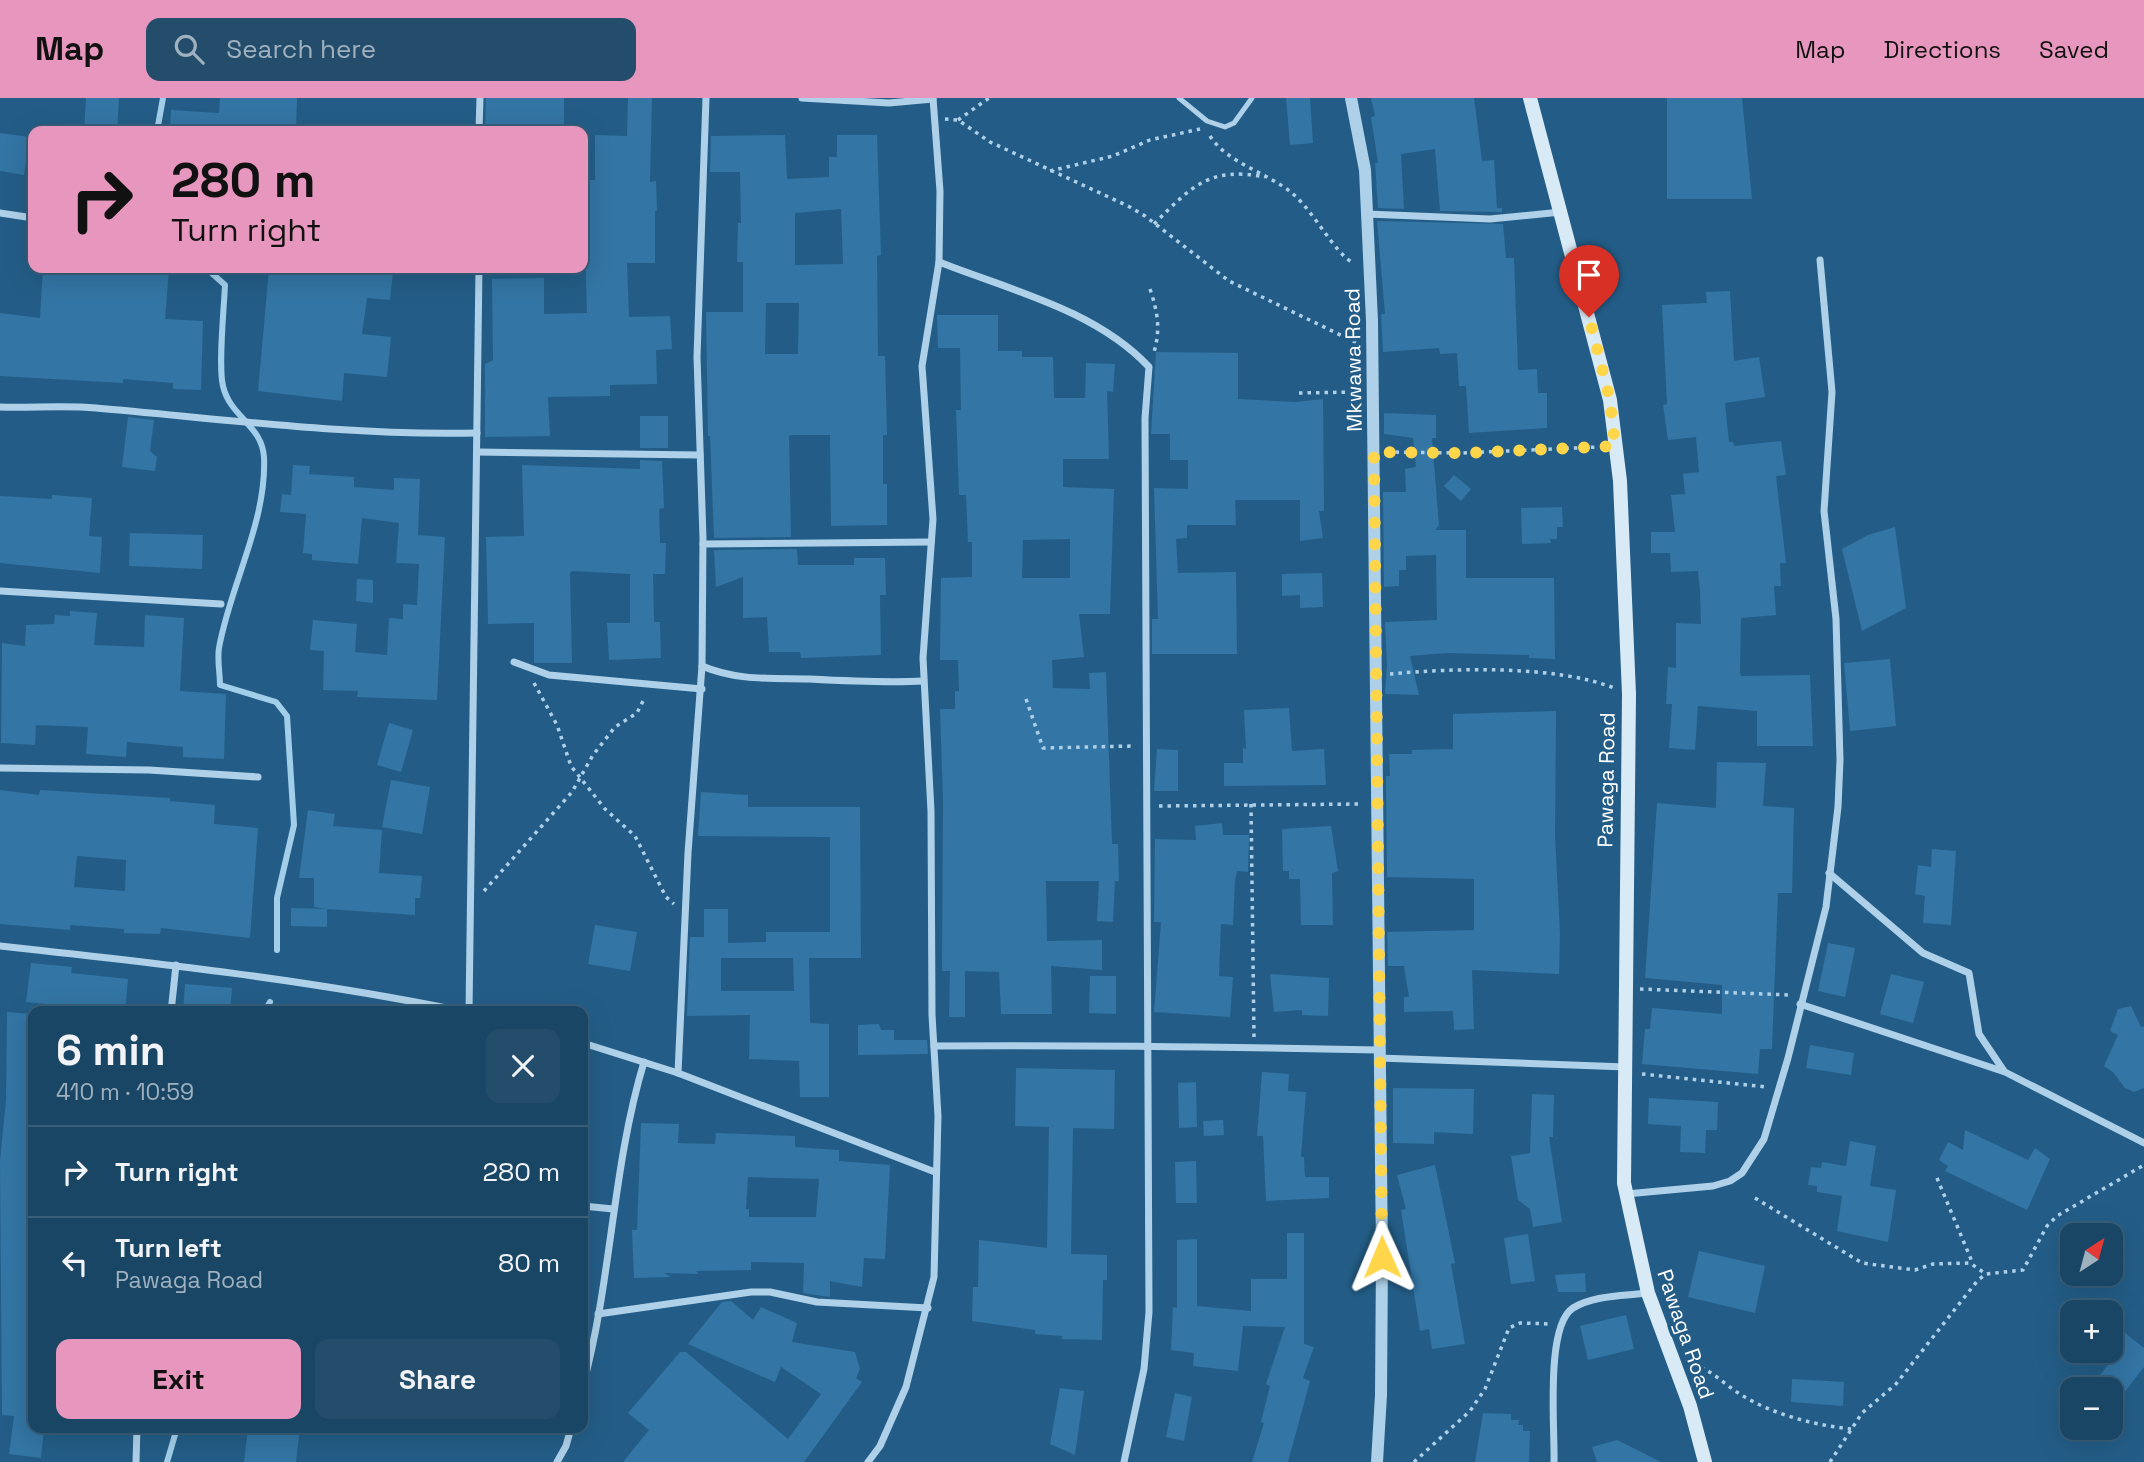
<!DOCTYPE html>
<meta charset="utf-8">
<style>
:root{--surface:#1a4665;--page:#234d6b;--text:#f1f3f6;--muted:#9fb1bf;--line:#385e79;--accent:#e797bd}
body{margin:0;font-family:"Space Grotesk",sans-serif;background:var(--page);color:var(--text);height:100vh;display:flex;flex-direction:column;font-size:26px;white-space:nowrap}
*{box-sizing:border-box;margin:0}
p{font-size:23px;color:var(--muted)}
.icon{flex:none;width:38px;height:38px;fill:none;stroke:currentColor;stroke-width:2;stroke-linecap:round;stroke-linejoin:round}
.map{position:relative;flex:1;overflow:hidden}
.drawer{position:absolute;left:28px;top:908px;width:560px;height:427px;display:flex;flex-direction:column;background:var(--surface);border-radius:14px;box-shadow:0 7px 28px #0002,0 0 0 2px var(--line)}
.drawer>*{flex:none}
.banner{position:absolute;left:28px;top:28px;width:560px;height:147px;border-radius:14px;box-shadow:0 7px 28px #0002,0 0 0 2px var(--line);background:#e797bd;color:#111;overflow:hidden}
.needle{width:46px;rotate:36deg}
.fabs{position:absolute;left:2060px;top:1125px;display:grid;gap:14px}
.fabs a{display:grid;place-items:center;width:63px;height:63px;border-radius:14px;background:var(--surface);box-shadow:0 7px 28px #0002,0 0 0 2px var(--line);font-size:35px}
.pin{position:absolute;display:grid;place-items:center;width:60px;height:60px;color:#fff;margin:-72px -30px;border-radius:50% 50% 50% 0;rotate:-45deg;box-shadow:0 0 7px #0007}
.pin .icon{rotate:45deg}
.me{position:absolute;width:77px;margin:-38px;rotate:359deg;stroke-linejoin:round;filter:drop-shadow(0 0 5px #0008)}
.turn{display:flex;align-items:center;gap:24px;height:147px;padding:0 28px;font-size:32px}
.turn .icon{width:91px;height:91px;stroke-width:2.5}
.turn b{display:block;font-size:49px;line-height:60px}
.round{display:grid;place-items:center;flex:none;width:74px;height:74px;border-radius:14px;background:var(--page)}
.summary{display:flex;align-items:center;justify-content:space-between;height:119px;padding:0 28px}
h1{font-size:42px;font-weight:600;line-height:52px}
.button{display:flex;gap:14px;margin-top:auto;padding:14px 28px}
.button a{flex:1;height:80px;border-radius:14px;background:var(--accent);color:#111;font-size:28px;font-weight:600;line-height:80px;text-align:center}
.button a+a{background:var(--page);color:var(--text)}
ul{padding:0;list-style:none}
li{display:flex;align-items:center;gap:21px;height:91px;padding:0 28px;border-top:2px solid var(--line)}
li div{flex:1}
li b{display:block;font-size:26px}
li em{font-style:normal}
header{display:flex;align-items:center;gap:42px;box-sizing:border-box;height:98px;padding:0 35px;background:var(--accent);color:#111}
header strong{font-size:33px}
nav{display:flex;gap:38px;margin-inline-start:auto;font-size:24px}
.search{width:490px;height:63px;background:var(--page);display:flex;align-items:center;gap:18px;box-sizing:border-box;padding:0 24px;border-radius:14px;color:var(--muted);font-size:26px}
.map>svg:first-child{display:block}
</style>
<header>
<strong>Map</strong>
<div class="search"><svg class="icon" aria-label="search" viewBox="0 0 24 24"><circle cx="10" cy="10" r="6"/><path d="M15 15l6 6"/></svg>Search here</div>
<nav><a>Map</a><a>Directions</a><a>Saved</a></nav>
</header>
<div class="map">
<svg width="2144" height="1364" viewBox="0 0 2144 1364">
<rect width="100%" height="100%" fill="#235d87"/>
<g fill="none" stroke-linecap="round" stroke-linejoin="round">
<g stroke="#a2ceea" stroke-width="6">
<polyline points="157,33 163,0"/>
<path d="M 206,170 L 225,187 C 224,211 218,268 223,288 C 230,319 262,327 264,359 C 267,424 230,487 219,550 C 217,562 220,575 220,587 L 276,604 L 287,618 L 294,727 L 277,800 L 277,852"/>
<polyline points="264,914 270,904"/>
<polyline points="167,1364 177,1330"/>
</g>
</g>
<g fill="#3375a4" fill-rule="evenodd">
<polygon points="86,0 119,0 117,33 84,33"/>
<polygon points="220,0 297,0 296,33 170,33 171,12 219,15"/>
<polygon points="486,0 564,0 564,30 485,31"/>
<polygon points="628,0 652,0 650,84 656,83 657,113 655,113 655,165 627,165 629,219 670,218 672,251 656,252 657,286 610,287 610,298 548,299 550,338 485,339 485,266 493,262 492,181 544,180 544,216 587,215 583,82 595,82 595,37 627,38"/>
<polygon points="1286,0 1310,0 1313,45 1290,47"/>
<polygon points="1371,0 1474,0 1482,63 1494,62 1497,110 1502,110 1502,114 1440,113 1435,51 1401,56 1404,111 1378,110 1375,65 1378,65 1371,19 1375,18"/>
<polygon points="1667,0 1742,0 1752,101 1667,101"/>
<polygon points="0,35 29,39 24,77 0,73"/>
<path d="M 785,37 L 787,81 L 829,79 L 829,59 L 837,59 L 837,37 L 877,37 L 881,157 L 877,158 L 878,258 L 885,258 L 887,337 L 883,337 L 883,386 L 887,386 L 887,427 L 831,428 L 830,337 L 792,337 L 789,338 L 791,439 L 714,440 L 710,338 L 708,338 L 706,214 L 743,214 L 743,164 L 737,164 L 738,125 L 741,125 L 740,74 L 710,74 L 711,38 ZM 841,111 L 843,166 L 795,167 L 795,115 ZM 766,205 L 799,205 L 798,256 L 765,256 Z"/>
<polygon points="1377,123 1503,126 1506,160 1514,160 1518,272 1537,271 1538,295 1547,295 1547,330 1469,335 1466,288 1459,288 1457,255 1440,256 1439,250 1383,254 1381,216 1385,216"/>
<polygon points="43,170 169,171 165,221 203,223 201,292 173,291 173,285 123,281 123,285 0,278 0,215 40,220"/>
<polygon points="314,170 393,173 390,202 367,200 362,236 391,239 387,279 344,275 342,303 258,293 269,171 313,175"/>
<polygon points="1730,193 1734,263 1759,259 1765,299 1725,305 1729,344 1733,344 1734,348 1781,343 1786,377 1776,378 1786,465 1780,465 1781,488 1774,488 1776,517 1741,520 1740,574 1741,578 1810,577 1813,648 1757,648 1757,613 1698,608 1695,652 1669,650 1672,606 1666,606 1668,569 1676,570 1676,525 1701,526 1700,493 1698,473 1671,474 1670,455 1651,455 1651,434 1675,434 1671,397 1685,396 1683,376 1699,374 1696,339 1668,342 1663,307 1667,306 1662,207 1707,205 1706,194"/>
<path d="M 937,217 L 998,217 L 998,253 L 1022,253 L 1022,259 L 1053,259 L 1054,300 L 1085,300 L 1086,265 L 1115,266 L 1113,294 L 1107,293 L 1109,361 L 1063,361 L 1063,389 L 1114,391 L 1110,516 L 1079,516 L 1084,559 L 1052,562 L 1053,590 L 1090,591 L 1089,575 L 1106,574 L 1112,746 L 1118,746 L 1119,783 L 1115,783 L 1113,824 L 1097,823 L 1099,783 L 1046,783 L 1047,843 L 1102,842 L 1102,872 L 1051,868 L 1052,916 L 1001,916 L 999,874 L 965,873 L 965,919 L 949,919 L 950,873 L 942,873 L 943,702 L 940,611 L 955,611 L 955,593 L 959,593 L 958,562 L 940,562 L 941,480 L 972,479 L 972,444 L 968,444 L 966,397 L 959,397 L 956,312 L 961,312 L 960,250 L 938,250 ZM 1070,441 L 1070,480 L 1022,480 L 1023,442 Z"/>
<polygon points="1156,254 1238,255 1238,301 1296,304 1323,301 1324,413 1319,413 1323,440 1300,443 1300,402 1235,402 1236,427 1187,427 1187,440 1176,441 1178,475 1236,474 1237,556 1152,556 1152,521 1158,521 1154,390 1188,391 1188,362 1170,362 1170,336 1151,336"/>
<polygon points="1384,315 1436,317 1436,340 1432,340 1439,428 1435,432 1466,432 1466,480 1554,480 1555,561 1529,560 1529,557 1446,555 1410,558 1419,597 1385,596 1387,567 1385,524 1437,522 1436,457 1406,458 1406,472 1399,472 1399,488 1384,489 1383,394 1406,394 1405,371 1416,369 1413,340 1384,336"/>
<rect x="640" y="318" width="28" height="32"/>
<polygon points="128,319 154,322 150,353 157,359 155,373 122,369"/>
<polygon points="640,362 662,363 664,410 659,411 660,445 666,445 665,476 653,476 654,524 660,524 661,560 609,562 607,525 630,525 630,476 572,473 570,475 572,565 534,565 534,525 488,526 486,439 524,438 522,367 640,371"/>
<polygon points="293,367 310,368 309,376 354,379 354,389 394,392 394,380 420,381 418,437 445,439 437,602 357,599 358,593 323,592 324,553 310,552 313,522 357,526 355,554 387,557 389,520 403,521 403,506 417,507 419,466 396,465 399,425 362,420 358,466 312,462 312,456 303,455 306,416 280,414 282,396 291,397"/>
<polygon points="1454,377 1471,391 1461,403 1444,388"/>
<polygon points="52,397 92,400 89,438 102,439 100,475 0,465 0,398 52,401"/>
<polygon points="1562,409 1563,429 1557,429 1557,441 1550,441 1551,445 1522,446 1521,410"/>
<polygon points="1895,429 1906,510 1862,533 1842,451 1868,437"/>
<polygon points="130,435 203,437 202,471 129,468"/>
<polygon points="797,451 798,467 854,467 854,460 885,460 886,497 880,497 881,557 801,560 800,554 769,554 767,519 743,520 743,479 716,489 714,452"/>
<polygon points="1322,475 1323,509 1300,510 1300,497 1282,498 1282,476"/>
<polygon points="357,481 373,482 373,505 356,503"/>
<polygon points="70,513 97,515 94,547 144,549 145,517 184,520 180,593 226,596 224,661 183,659 183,649 127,644 126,659 86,656 88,629 36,627 35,647 1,645 2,545 25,548 26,527 54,526 55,517 70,518"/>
<polygon points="1890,561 1896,628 1850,633 1844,565"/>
<polygon points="1289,610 1292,653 1324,651 1326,687 1224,688 1224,665 1243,665 1243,650 1246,651 1244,612"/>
<polygon points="1556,613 1555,737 1560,836 1559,876 1472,872 1474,931 1454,932 1453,913 1404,914 1404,899 1409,899 1404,868 1388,868 1387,834 1474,832 1474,781 1387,779 1386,678 1390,678 1389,656 1412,656 1412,652 1453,651 1453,616"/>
<polygon points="389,625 413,632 401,674 377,667"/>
<polygon points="1157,651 1178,652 1178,693 1154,693"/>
<polygon points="1717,664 1766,665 1763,708 1794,710 1792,795 1778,795 1772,951 1760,951 1758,976 1642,966 1645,931 1650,931 1652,910 1722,916 1722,887 1645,880 1657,705 1716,710"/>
<polygon points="391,682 430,689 422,736 382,729"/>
<path d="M 0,692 L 39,697 L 40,692 L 170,700 L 170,703 L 215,707 L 214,726 L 258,730 L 250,840 L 161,830 L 160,836 L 124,835 L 124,831 L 70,827 L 70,832 L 0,826 ZM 77,758 L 126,762 L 125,793 L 74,789 Z"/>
<path d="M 701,694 L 748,697 L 748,709 L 860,709 L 861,860 L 809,860 L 810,925 L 829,926 L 829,999 L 800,999 L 799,963 L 749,961 L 750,917 L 687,918 L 690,839 L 704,839 L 704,811 L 728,811 L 728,845 L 766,844 L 766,834 L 830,834 L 830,739 L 698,738 ZM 721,860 L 793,860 L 794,893 L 721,893 Z"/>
<polygon points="308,712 335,716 333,728 382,732 379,775 422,778 420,800 415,800 415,817 327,811 327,829 291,828 291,810 327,811 314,809 314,780 299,780"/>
<polygon points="1222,725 1223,737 1249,737 1248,774 1237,773 1235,782 1233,827 1221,826 1219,878 1233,879 1230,919 1154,914 1161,824 1154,824 1155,741 1196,742 1195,728"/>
<polygon points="1331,728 1338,773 1332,775 1333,827 1301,827 1300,781 1289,781 1289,773 1283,773 1282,731"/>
<polygon points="1932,751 1956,753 1951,827 1923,825 1925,798 1915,796 1918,767 1931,769"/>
<polygon points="595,827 637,834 630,873 588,866"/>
<polygon points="1828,845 1855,850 1845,899 1818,893"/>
<polygon points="31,865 72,869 71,875 128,881 125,914 84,914 85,910 26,904"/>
<polygon points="1270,876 1329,880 1328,918 1302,917 1302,912 1274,914"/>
<polygon points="1891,876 1924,884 1913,925 1880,916"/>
<polygon points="1090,878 1116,878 1116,916 1089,915"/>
<polygon points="185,886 232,890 230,914 183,914"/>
<polygon points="2131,908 2141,929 2144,928 2144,990 2134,994 2125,990 2113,974 2104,968 2118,937 2110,933 2118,911"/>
<polygon points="7,914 33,916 33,1330 44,1330 41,1360 9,1356 14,1318 2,1317 0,1063 6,1002"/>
<polygon points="879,926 881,932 894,932 894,942 927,942 928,956 858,957 858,927"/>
<polygon points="1810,947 1854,955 1851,977 1806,970"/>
<polygon points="1016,970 1115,972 1114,1031 1073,1030 1071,1156 1107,1157 1107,1182 1103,1182 1102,1242 1062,1241 1062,1238 1035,1236 1035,1232 972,1223 973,1189 978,1189 979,1142 1047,1150 1049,1029 1015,1028"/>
<polygon points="1262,974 1289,976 1288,993 1306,994 1301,1059 1304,1059 1305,1079 1329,1079 1329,1100 1266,1103 1263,1038 1257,1038"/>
<polygon points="1196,984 1197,1029 1179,1030 1178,985"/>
<polygon points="1393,990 1474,991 1473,1036 1434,1034 1434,1046 1393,1045"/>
<polygon points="1532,996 1554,997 1553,1039 1549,1039 1562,1124 1533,1129 1530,1111 1518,1102 1511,1058 1530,1055"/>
<polygon points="1649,1000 1718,1004 1717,1032 1706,1032 1705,1055 1680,1054 1681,1028 1648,1026"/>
<polygon points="1223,1022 1224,1037 1204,1038 1203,1023"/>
<path d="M 641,1025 L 679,1026 L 678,1045 L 715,1046 L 716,1035 L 795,1038 L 795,1049 L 839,1052 L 839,1063 L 890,1067 L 885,1161 L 864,1160 L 862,1189 L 830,1183 L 830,1199 L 803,1195 L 804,1165 L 751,1164 L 751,1172 L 696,1173 L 699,1176 L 664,1175 L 671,1179 L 634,1180 L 632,1132 L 637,1132 ZM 748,1079 L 819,1081 L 816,1119 L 749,1119 L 749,1111 L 746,1111 Z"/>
<polygon points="1965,1032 2028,1062 2035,1050 2050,1061 2027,1112 1945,1073 1948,1068 1939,1062 1948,1044 1963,1052"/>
<polygon points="1850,1043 1876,1048 1870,1088 1896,1092 1888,1144 1837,1133 1842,1098 1817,1094 1817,1088 1808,1087 1811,1069 1821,1070 1822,1064 1846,1068"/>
<polygon points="1196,1063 1197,1105 1176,1105 1175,1064"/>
<polygon points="1435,1067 1455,1165 1451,1166 1465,1246 1432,1251 1429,1231 1420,1233 1401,1112 1406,1111 1397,1077"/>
<polygon points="1287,1135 1304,1135 1304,1246 1314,1249 1303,1280 1310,1283 1288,1364 1252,1364 1264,1325 1261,1324 1270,1288 1266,1286 1285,1229 1243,1228 1238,1273 1193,1268 1194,1255 1171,1252 1173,1209 1177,1210 1177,1142 1197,1141 1197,1208 1251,1213 1251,1181 1287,1181"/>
<polygon points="1528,1136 1535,1183 1511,1186 1504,1140"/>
<polygon points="1699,1153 1765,1168 1755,1215 1688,1199"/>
<polygon points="1585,1175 1586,1194 1558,1194 1555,1177"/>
<polygon points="731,1203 753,1222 761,1209 797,1225 792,1244 855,1254 860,1271 856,1280 862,1284 804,1364 623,1364 649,1332 628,1315 680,1254 686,1254 788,1341 821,1296 781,1269 775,1284 688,1246 722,1204"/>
<polygon points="1626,1217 1634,1251 1588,1262 1580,1228"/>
<polygon points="2124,1234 2144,1250 2144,1269 2124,1295 2100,1277 2118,1254 2112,1250"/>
<polygon points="1792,1281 1844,1284 1843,1308 1791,1304"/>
<polygon points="1060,1290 1084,1293 1075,1357 1050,1346"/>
<polygon points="1175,1295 1192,1299 1184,1343 1166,1339"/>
<polygon points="1483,1315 1511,1316 1511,1322 1519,1322 1518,1327 1523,1327 1523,1333 1530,1333 1529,1364 1475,1364"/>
<polygon points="248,1330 300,1330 296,1364 244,1364"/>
<polygon points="1617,1342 1661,1364 1597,1364 1592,1349"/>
</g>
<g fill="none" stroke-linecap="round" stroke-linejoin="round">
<g stroke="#aed1e9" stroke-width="3.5" stroke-dasharray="3.5 5" stroke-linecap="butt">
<polyline points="945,21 958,22 990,44 1128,108 1145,118 1229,183 1357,245"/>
<polyline points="958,22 989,0"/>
<path d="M 1210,38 C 1228,66 1269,75 1293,96 C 1315,115 1333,153 1353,165"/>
<polyline points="1050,73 1113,58 1150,42 1200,31"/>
<path d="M 1154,126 C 1191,89 1209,68 1265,79"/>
<path d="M 1150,191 C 1158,215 1161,233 1153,257"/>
<polyline points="1299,295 1357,294"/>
<polyline points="1387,354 1463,355 1599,349"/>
<path d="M 1390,576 C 1454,570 1556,567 1614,590"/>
<polyline points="534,585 557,627 571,668 605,711 635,738 666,799 674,806"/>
<polyline points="1026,601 1043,650 1133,648"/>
<polyline points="1251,706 1254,939"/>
<polyline points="1159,708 1361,706"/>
<polyline points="484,793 572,694 593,657 615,629 637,615 645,599"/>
<polyline points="1640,891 1790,897"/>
<polyline points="1642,976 1767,989"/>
<polyline points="1937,1080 1973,1166"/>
<polyline points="1755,1100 1862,1165 1915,1172 1933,1166 1970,1165 1986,1176"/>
<path d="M 1693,1266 C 1712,1272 1726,1288 1743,1298 C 1775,1317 1814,1327 1851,1331"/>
<polyline points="1414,1364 1470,1313 1485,1291 1509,1230 1520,1225 1551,1226"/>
<polyline points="1830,1364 1862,1315 1896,1286 1978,1182 1986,1176 2023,1172 2047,1128 2057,1118 2144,1067"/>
</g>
<polyline stroke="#aed1e9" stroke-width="5" points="1179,0 1207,23 1225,29 1234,25 1252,0"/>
<g stroke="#aed1e9" stroke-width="7">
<polyline points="802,0 889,5 933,1"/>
<polyline points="479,33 480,0"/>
<polyline points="0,115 33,120"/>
<polyline points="1367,116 1490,121 1561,114"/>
<path d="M 939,164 C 1010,192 1096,212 1149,269 L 1145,320 L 1149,1214 L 1144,1271 L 1124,1364"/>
<path d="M 0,309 C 32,310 64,307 96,310 C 223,321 350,338 477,335"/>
<polyline points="477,354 700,357"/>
<polyline points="703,446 931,444"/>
<polyline points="0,493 221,506"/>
<polyline points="514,564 549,577 702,591"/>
<path d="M 702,568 C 737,583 772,580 809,581 C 847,583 885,585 923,583"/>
<polyline points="0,670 149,672 258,679"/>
<polyline points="1829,775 1923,855 1969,875 1979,936 2004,973"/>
<path d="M 0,848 C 156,865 312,882 466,914"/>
<polyline points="1800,906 2005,974 2144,1045"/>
<polyline points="171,914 176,867"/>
<polyline points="469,914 479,170"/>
<polyline points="583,945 678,975 935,1074"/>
<path d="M 934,948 C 1082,947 1231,949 1379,952"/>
<polyline points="1379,960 1626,969"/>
<polyline points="678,975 688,755 702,568 703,440 697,259 706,0"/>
<polyline points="1626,1096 1713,1088 1730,1083 1742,1075 1764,1041 1788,960 1826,809 1838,709 1840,662 1836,521 1824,413 1832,294 1820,162"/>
<polyline points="583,1108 613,1111"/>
<polyline points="598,1216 751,1194 770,1194 817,1204 928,1210"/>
<path d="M 583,1287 C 612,1181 612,1070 644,964"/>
<polyline points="136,1364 137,1330"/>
<polyline points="557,1364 566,1348 571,1330"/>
<polyline points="868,1364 880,1348 906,1289 934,1179 938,1018 932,917 931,713 923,560 933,421 922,268 939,164 940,93 933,0"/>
<path d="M 1554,1364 C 1555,1331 1545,1228 1573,1210 C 1594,1197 1623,1198 1647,1195"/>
</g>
<polyline stroke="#aed1e9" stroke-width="12" points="1351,0 1365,72 1372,223 1382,1159 1381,1297 1377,1364"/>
<polyline stroke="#d9eaf7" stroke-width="14" points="1530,0 1610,302 1620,383 1629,596 1624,1085 1648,1195 1690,1308 1705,1364"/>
</g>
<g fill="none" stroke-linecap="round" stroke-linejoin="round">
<polyline stroke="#ffd54a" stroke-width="12" stroke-dasharray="0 21.6" points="1382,1159 1374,354 1464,355 1615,348 1610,302 1589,219"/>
</g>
<g text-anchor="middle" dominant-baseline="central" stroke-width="7" stroke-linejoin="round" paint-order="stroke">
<g font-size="21" fill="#fff" stroke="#235d87">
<text transform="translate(1353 262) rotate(-91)">Mkwawa Road</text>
<text transform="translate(1606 682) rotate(-89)">Pawaga Road</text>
<text transform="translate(1686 1236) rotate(71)">Pawaga Road</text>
</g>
</g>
</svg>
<div class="fabs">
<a><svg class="needle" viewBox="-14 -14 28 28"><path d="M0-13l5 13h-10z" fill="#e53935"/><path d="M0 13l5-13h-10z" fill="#9fb1bf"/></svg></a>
<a>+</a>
<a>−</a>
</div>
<div class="pin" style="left:1589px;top:219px;background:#d93025"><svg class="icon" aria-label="arrive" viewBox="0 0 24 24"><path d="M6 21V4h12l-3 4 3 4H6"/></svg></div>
<svg class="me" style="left:1382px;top:1159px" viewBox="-20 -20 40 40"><path d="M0-17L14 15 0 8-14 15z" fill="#ffd54a" stroke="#fff" stroke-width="4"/></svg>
<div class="banner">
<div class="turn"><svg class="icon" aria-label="right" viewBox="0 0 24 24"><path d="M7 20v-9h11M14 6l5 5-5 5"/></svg><div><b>280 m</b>Turn right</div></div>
</div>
<section class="drawer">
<div class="summary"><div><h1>6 min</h1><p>410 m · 10:59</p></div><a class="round"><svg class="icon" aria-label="close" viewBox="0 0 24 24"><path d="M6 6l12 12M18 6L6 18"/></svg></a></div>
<ul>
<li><svg class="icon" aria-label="right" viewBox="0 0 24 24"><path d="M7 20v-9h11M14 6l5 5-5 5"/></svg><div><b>Turn right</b></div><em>280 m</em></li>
<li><svg class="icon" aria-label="left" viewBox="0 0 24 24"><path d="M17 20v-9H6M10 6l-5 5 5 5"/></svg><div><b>Turn left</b><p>Pawaga Road</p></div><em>80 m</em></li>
</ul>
<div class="button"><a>Exit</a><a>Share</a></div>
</section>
</div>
